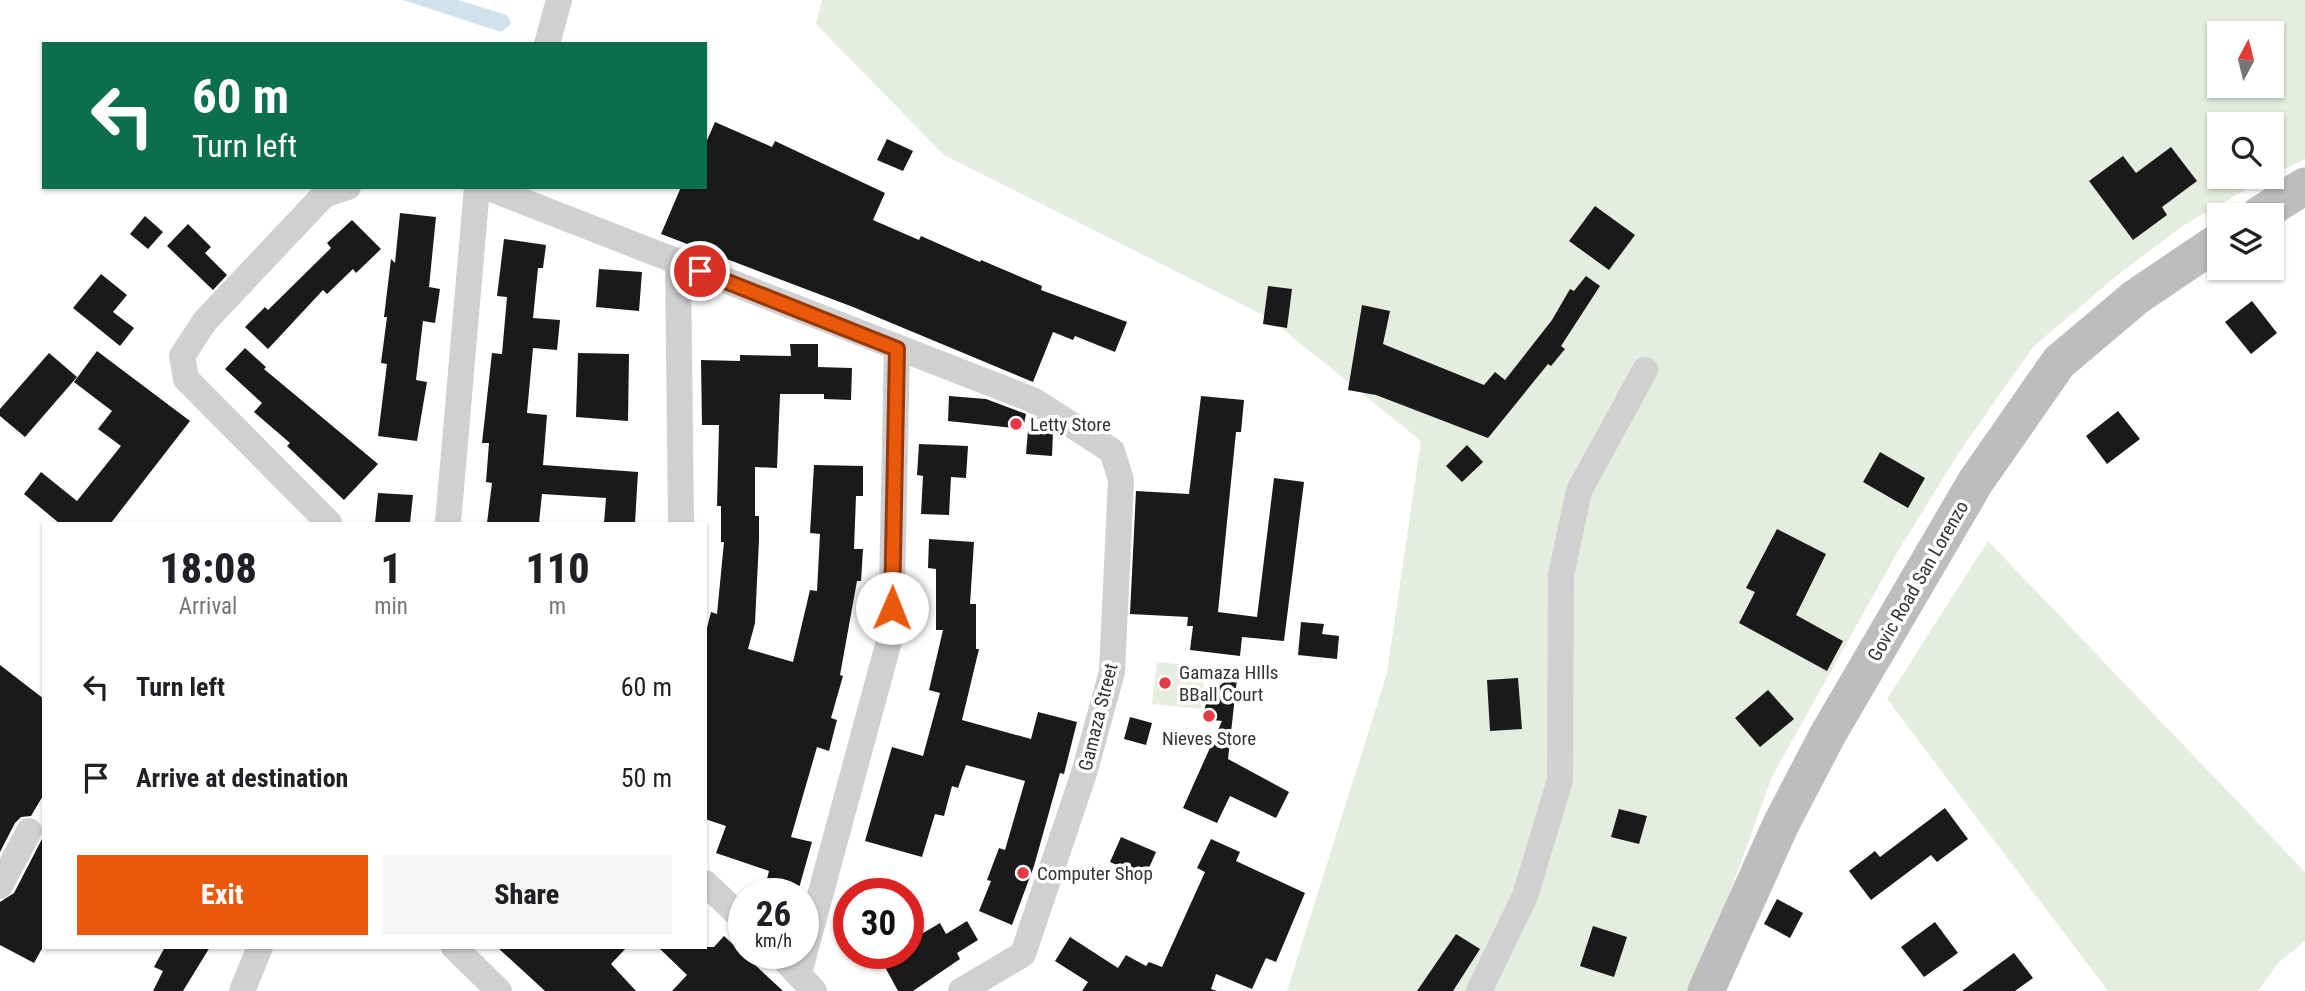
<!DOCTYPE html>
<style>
:root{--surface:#fff;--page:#f6f6f6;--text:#202124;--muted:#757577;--accent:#ea580c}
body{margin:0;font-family:"Roboto Condensed",sans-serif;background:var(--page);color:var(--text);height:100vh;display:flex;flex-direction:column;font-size:26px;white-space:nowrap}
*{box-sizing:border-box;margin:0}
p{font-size:23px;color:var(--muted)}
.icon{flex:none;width:38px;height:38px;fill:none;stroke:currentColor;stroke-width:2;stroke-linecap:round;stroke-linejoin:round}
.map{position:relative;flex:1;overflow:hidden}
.sheet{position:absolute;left:42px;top:522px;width:665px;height:427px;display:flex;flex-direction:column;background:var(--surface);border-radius:0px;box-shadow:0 2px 5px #0004}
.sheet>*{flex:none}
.guide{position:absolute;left:42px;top:42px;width:665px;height:147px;border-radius:0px;box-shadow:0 2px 5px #0004;background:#0b6e4f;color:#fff;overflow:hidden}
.needle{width:46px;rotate:7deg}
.tools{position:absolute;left:2207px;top:21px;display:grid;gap:14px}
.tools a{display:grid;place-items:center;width:77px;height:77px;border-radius:0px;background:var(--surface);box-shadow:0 2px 5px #0004;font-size:35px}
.speed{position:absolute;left:728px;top:878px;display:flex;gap:14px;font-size:35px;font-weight:700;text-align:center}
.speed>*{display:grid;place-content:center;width:91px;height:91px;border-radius:50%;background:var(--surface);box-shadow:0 2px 5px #0004;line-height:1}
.speed small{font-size:18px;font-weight:400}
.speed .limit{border:10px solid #d22;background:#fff;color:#111}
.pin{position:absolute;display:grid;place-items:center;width:60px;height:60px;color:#fff;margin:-30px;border:4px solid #fff;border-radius:50%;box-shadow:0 2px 7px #0007}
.me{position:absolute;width:77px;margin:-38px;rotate:1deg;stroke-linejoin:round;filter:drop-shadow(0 0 5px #0008)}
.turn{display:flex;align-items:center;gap:24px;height:147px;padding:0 35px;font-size:32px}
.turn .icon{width:91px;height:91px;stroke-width:2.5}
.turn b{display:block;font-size:49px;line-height:60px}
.eta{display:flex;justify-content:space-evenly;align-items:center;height:119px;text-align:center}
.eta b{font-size:42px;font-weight:800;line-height:49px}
.action{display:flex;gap:14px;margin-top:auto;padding:14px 35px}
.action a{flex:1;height:80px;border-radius:0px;background:var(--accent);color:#fff;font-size:28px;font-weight:800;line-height:80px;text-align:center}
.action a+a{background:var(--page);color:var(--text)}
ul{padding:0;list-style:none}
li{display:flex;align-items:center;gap:21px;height:91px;padding:0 35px}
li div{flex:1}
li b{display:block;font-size:26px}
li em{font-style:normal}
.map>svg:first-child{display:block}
</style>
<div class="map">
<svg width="2305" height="991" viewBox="0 0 2305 991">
<rect width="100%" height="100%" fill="#fff"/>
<g fill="#e6ecdf" fill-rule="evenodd">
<path d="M 822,0 L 2305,0 L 2305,159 L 2272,175 L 2272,124 L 2219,124 L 2219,177 L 2268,177 L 2184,225 L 2120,273 L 2033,347 L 1960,451 L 1898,551 L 1772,777 L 1694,991 L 1287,991 L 1387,673 L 1421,441 L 1269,318 L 944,155 L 816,24 ZM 2219,33 L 2272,33 L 2272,86 L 2219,86 Z"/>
<polygon points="1988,541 2305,872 2305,941 2278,963 2258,991 2108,991 1887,699"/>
<polygon points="1157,662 1205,667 1201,709 1152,704"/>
</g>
<polygon fill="#cfe2ee" points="403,0 458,0 507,15 511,24 501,32"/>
<g fill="#1a1a1a">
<polygon points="715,122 772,147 775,141 885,193 873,220 919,240 921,236 980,262 981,260 1042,286 1041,290 1127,322 1115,352 1075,336 1073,340 1053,332 1033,382 853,307 661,234 681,187 705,187 705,145"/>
<polygon points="887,139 913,151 903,171 877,160"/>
<polygon points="2171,147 2197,181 2162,207 2167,215 2133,240 2089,181 2123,156 2136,173"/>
<polygon points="1595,206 1635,235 1609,270 1569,241"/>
<polygon points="400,213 436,217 429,287 440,289 435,323 423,321 416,380 427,382 417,441 378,436 387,364 381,363 387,317 384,317 391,259 395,263"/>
<polygon points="145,216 163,232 148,249 130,234"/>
<polygon points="352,220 381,249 356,273 353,269 327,294 323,290 268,349 245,327 265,307 268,310 331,248 327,243"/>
<polygon points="188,224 211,247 205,253 227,275 213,290 167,246"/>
<polygon points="504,239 546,245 543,268 538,268 533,318 560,320 557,350 533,348 527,413 547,415 543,465 638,472 635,523 604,523 606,498 542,494 539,523 487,523 492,483 486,482 489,443 482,443 492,353 502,354 507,297 497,296"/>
<polygon points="599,269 642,272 639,311 596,307"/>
<polygon points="101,274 127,295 113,312 134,328 120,346 73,308"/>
<polygon points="1586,276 1600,286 1561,346 1565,349 1551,366 1548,364 1488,438 1376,395 1348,390 1362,305 1390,311 1383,344 1484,385 1495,372 1505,380 1552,320 1570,289 1574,291"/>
<polygon points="1268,286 1292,289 1287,328 1263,324"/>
<polygon points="2252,301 2277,333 2251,354 2225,322"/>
<polygon points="790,344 818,344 818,367 852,368 851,400 824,399 824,394 780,394 777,468 755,467 755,516 759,516 759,540 755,623 748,649 793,662 810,590 817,591 820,534 810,533 814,465 863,466 863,496 856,496 854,549 863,549 861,581 857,581 840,675 843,676 831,718 837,720 829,751 817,747 791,837 812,842 799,888 767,879 769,871 716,853 726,826 705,819 705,636 711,612 717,614 724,542 721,542 721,506 717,506 719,425 702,425 701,360 740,361 740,355 791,356"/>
<polygon points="245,348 266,367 264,369 378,464 344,500 287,446 290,443 254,412 262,403 225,369"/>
<polygon points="97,351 190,421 111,523 59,523 24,494 41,472 77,501 121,446 98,429 112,411 74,382"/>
<polygon points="49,353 77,377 25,437 0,416 0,409"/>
<polygon points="578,353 629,354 628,421 576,417"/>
<polygon points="949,396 986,399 1026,414 1023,429 948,421"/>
<polygon points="1201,396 1244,400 1241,432 1236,432 1218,612 1257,617 1274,478 1304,482 1284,641 1242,637 1240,656 1190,650 1193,626 1187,626 1188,617 1130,614 1136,491 1189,494"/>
<polygon points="2118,411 2140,439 2107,464 2086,436"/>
<polygon points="1028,430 1053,432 1052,456 1026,454"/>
<polygon points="919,444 968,446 966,478 951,477 949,515 921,514 923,476 917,475"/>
<polygon points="1467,445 1483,462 1462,482 1446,466"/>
<polygon points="1880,452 1925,478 1908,508 1863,482"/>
<polygon points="378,493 413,495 410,523 375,523"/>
<polygon points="1777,529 1826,554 1796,615 1843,641 1827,671 1739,623 1755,592 1746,588"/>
<polygon points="929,539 974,542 970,604 976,604 976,649 979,649 962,720 1031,739 1038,712 1077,722 1064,774 1060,773 1034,866 1012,925 979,911 991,881 987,880 999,848 1005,850 1025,781 966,765 958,788 952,786 944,816 935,814 922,857 865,841 892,747 923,756 940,693 929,690 943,630 936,630 936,569 928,568"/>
<polygon points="1301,622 1324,624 1322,634 1339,636 1337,659 1298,655"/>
<polygon points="0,665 44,699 44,794 31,816 21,817 15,823 0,852"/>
<polygon points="1238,670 1228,759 1289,792 1276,818 1230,796 1217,823 1183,808 1222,721 1203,719 1207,697"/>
<polygon points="1518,678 1522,729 1490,731 1487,680"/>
<polygon points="1768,690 1794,719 1760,747 1735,718"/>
<polygon points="1130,717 1152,723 1146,745 1124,739"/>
<polygon points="1945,808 1968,839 1937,862 1931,855 1871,900 1849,871 1875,851 1880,857"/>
<polygon points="1619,809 1647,816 1639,844 1611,837"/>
<polygon points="1121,837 1156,852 1145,877 1110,862"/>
<polygon points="42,839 44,945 34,963 0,945 0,902 14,893"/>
<polygon points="1211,839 1240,852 1236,861 1305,893 1276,962 1266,958 1252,989 1216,974 1211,989 1217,991 1082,991 1088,982 1055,961 1070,937 1118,968 1126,955 1146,966 1149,962 1162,967 1205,872 1197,868"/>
<polygon points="1777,899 1803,913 1790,938 1764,924"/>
<polygon points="967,921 978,940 957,953 960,959 913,991 898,991 885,967 894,954 908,954 908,942 940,923 946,934"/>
<polygon points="1935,922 1958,953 1924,977 1901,947"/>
<polygon points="1593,926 1627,937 1614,977 1580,966"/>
<polygon points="1456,934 1480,949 1453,991 1417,991"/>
<polygon points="724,936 739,950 783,991 672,991 687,975 658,947 714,947"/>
<polygon points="165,947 210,947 183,991 153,991 163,971 154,967"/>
<polygon points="497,947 627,947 611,964 636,991 545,991"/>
<polygon points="2014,953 2033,978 2015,991 1962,991"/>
</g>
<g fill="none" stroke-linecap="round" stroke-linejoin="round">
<g stroke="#d0d0d0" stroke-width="26">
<polyline points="547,44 559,0"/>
<polyline points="486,187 1033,400 1112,451 1121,480 1112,672 1084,773 1023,954 961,991"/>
<polyline points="678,263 681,523"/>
<polyline points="329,523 186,379 182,356 205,321 324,195 348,187"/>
<polyline points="448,523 477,187"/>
<polyline points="705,883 744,920"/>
<polyline points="0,886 29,831"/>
<polyline points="454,947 499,991"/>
<polyline points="779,954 814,991"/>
<polyline points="799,973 891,634 897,349"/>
<polyline points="242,991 260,947"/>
<polyline points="1479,991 1525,896 1560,780 1561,575 1579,491 1645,370"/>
</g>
<g stroke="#bdbdbd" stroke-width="37">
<polyline points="2259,215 2305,186"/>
<polyline points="1706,991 1781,824 1828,734 1976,481 2059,362 2136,297 2219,241"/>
</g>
</g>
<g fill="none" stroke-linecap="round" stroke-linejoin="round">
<g stroke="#983908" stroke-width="18">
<polyline id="route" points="700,271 897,349 892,608"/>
</g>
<use href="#route" stroke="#ea580c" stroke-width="12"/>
</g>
<g fill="#e63946" stroke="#fff" stroke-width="2.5">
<circle cx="1016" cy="424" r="7"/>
<circle cx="1165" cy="683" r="7"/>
<circle cx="1209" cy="716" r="7"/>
<circle cx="1023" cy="873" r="7"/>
</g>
<g text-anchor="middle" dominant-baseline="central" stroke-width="7" stroke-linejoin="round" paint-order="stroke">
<g font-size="19" fill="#333" stroke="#fff" text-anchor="start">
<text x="1030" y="424">Letty Store</text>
<text x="1179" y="672">Gamaza HIlls<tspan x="1179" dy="22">BBall Court</tspan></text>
<text x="1209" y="738" text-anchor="middle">Nieves Store</text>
<text x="1037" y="873">Computer Shop</text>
</g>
<g font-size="19" fill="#333" stroke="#fff">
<text transform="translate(1918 581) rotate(-60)">Govic Road San Lorenzo</text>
<text transform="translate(1098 717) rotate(-76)">Gamaza Street</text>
</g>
</g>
</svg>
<div class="tools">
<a><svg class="needle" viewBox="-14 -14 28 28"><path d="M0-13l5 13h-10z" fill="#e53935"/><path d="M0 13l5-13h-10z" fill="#757577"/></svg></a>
<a><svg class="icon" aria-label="search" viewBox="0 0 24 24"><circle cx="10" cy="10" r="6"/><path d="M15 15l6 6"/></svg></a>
<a><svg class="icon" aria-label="layers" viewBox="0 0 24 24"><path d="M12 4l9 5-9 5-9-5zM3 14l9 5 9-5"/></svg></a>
</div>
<div class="speed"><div>26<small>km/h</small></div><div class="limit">30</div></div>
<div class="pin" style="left:700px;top:271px;background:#d93025"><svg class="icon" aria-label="arrive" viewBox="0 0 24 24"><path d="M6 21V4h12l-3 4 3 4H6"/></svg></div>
<svg class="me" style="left:892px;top:608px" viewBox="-20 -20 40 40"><circle r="19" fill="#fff"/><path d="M0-13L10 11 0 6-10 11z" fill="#ea580c"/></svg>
<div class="guide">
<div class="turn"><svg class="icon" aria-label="left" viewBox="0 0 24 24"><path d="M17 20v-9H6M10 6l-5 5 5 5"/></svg><div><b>60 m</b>Turn left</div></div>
</div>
<section class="sheet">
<div class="eta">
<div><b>18:08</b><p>Arrival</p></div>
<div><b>1</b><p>min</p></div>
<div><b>110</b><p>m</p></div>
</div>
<ul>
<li><svg class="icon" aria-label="left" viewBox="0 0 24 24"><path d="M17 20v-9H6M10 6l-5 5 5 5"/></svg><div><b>Turn left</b></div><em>60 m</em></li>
<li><svg class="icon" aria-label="arrive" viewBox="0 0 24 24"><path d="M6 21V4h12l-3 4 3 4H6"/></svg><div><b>Arrive at destination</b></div><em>50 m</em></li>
</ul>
<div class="action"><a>Exit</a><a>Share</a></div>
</section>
</div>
